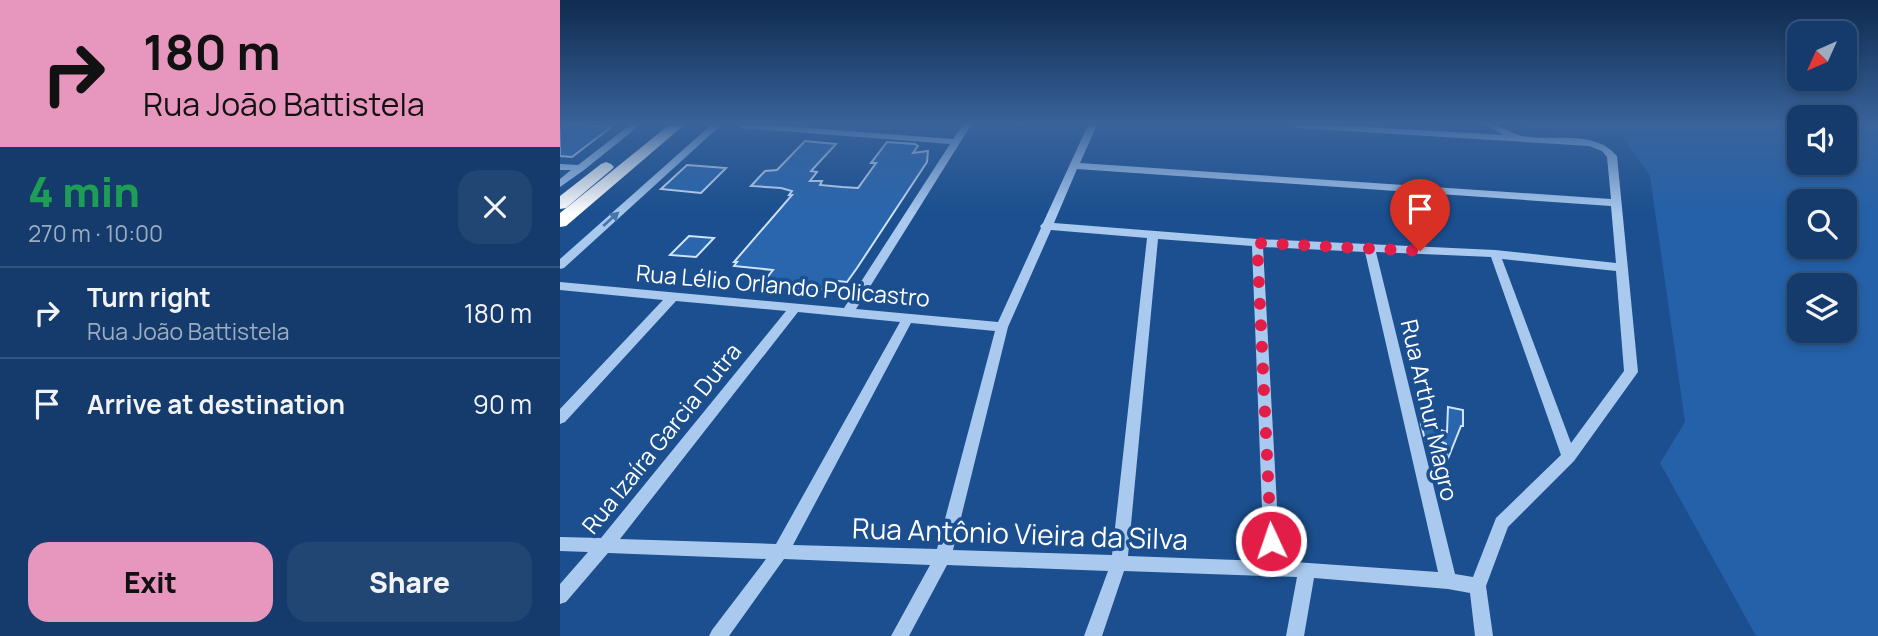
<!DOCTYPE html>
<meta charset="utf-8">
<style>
:root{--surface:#143b6b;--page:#214673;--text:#f1f3f6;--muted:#9dadc1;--line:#33557e;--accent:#e797bd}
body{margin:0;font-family:Manrope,sans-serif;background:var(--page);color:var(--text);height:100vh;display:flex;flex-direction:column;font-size:26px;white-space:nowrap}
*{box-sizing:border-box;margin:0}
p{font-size:23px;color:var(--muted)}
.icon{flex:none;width:38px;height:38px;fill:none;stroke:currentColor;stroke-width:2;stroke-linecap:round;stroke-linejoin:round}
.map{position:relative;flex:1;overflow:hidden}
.drawer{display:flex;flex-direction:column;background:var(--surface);width:560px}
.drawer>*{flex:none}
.hud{background:#e797bd;color:#111;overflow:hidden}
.needle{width:46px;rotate:225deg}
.buttons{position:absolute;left:1227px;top:21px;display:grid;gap:14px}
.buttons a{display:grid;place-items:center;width:70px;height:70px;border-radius:14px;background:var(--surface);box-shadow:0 4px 10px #0003,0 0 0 2px var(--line);font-size:35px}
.pin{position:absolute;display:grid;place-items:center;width:60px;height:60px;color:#fff;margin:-72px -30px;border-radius:50% 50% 50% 0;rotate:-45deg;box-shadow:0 0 7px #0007}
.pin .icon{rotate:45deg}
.me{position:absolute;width:77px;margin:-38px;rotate:357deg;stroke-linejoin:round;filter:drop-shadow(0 0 5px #0008)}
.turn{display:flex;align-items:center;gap:24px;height:147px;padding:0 28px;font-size:32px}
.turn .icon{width:91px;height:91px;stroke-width:2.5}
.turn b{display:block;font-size:49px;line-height:60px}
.round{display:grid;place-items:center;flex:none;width:74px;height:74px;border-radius:21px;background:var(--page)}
.headline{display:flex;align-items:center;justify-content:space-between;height:119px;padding:0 28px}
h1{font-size:42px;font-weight:800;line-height:52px;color:#1e9e55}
.cta{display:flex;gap:14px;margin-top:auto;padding:14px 28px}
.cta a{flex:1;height:80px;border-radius:21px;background:var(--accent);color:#111;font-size:28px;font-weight:800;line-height:80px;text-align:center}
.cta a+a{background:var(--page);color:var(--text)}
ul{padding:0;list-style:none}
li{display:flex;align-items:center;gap:21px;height:91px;padding:0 28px;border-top:2px solid var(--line)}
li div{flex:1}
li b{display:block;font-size:26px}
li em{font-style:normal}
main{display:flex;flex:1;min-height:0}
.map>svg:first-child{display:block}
</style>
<main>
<section class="drawer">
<div class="hud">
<div class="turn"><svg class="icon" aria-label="right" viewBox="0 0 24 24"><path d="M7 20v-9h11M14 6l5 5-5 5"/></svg><div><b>180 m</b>Rua João Battistela</div></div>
</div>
<div class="headline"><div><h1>4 min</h1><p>270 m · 10:00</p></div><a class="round"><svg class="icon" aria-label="close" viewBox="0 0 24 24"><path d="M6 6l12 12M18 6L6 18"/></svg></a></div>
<ul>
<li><svg class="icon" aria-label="right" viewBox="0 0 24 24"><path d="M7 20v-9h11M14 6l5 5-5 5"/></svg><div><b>Turn right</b><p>Rua João Battistela</p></div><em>180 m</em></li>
<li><svg class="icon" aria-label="arrive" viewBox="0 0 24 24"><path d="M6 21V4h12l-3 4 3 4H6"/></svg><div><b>Arrive at destination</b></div><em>90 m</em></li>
</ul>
<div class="cta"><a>Exit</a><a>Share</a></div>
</section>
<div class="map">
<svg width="1318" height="636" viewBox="0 0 1318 636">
<rect width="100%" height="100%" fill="#1b4f8f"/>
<path fill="#2461a8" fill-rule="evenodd" d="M 963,125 L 1239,125 L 1239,163 L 1284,163 L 1285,125 L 1318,125 L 1318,636 L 1196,636 L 1100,463 L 1125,422 L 1090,176 L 1062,137 L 964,128 ZM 1239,201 L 1284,201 L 1284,247 L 1239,247 ZM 1239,285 L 1284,285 L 1284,331 L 1239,331 Z"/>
<g fill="#2a66ad" stroke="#cfe3fa" stroke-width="2">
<polygon points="0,125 24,125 51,127 12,157 0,156"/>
<polygon points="245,141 276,144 251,171 257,172 250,181 262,181 260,185 282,187 298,188 316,163 311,163 327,142 355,144 358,146 353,153 368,151 367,162 297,268 287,282 278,281 271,290 201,285 213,270 174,266 177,262 174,262 232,195 229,195 232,191 221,188 191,186 205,171 217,170"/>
<polygon points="127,165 166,168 141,193 101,189"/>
<polygon points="129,236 154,238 136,257 110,255"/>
<polygon points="888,407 903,410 903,426 901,426 887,461 886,444 880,441 878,446 866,441 868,438 864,436 861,424 887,432"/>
</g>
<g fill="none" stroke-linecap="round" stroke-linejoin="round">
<g fill="#a9c9ee" fill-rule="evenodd">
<polygon points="70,125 80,125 24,170 0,187 0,179 11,170 0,170 0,164 18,165"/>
<polygon points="151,125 161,125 4,268 0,269 0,259"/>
<path d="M 176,125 L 211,125 L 393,139 L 403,125 L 411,125 L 296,309 L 438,322 L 481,228 L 480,226 L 483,223 L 528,125 L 537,125 L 520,163 L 1051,199 L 1047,157 L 1042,151 L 1029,146 L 737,128 L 732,125 L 776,125 L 944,135 L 926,125 C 942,124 949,133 962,136 C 993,142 1034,129 1057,156 L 1078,372 L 1014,461 L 948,527 L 926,586 L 933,636 L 915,636 L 910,593 L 888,589 L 754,578 L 744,636 L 726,636 L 737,577 L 564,571 L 542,636 L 524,636 L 548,571 L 387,565 L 349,636 L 331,636 L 370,565 L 224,559 L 169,636 L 149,636 L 152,630 L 206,559 L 48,553 L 6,602 L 0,604 L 0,584 L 28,552 L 0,551 L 0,537 L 41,538 L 226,311 L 116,301 L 5,422 L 0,424 L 0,409 L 103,300 L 0,290 L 0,282 L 284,308 L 390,144 L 181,128 ZM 517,169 L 1051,206 L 1056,263 L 935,250 L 697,239 L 494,223 ZM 491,230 L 587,238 L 552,555 L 393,550 L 448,327 ZM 598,239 L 692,246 L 704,561 L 568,556 ZM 703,247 L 805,252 L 878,572 L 720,561 ZM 816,252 L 931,257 L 1001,455 L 936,518 L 913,577 L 895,574 ZM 942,259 L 1056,271 L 1064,371 L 1011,443 ZM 238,312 L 340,322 L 216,544 L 60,539 ZM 351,323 L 435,331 L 377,549 L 233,545 Z"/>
</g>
<g fill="#fff" fill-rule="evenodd">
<polygon points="109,125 124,125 6,226 0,227 0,213"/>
<polygon points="46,162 51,164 54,167 51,170 6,208 0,209 0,196 41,164"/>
</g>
</g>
<defs><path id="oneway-solid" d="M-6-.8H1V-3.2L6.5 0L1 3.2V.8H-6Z" transform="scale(1.75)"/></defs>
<use fill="#4674ac" href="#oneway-solid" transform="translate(51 219) rotate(-42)"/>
<linearGradient id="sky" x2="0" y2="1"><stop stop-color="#0f2b4f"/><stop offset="0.58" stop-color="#39639b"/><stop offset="1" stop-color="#39639b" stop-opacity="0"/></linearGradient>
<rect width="1318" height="214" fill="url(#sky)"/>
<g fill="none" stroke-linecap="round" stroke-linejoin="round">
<polyline stroke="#e11d48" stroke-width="12" stroke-dasharray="0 21.6" points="711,541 697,243 860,251"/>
</g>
<g text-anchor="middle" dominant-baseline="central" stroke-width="7" stroke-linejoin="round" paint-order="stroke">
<g font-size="23" fill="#fff" stroke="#1b4f8f">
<text transform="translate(223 285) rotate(5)">Rua Lélio Orlando Policastro</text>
<text transform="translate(870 410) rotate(77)">Rua Arthur Magro</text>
<text transform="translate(101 438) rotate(-51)">Rua Izaíra Garcia Dutra</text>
</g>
<g font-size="28" fill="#fff" stroke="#1b4f8f">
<text transform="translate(460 533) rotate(2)">Rua Antônio Vieira da Silva</text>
</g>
</g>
</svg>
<div class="buttons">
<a><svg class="needle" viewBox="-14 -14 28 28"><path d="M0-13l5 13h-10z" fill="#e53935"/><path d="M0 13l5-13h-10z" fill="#9dadc1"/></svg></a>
<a><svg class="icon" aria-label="sound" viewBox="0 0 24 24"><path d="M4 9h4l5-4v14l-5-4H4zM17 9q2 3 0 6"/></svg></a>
<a><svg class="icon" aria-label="search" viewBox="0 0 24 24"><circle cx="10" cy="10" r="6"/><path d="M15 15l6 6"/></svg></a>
<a><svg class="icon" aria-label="layers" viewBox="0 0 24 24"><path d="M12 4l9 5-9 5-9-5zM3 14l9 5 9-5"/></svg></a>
</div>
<div class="pin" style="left:860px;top:251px;background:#d93025"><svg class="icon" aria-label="arrive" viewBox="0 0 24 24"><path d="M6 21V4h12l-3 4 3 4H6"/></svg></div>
<svg class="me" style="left:711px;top:541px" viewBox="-20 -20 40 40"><circle r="17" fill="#e11d48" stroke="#fff" stroke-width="3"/><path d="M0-11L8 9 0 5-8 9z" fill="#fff"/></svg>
</div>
</main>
